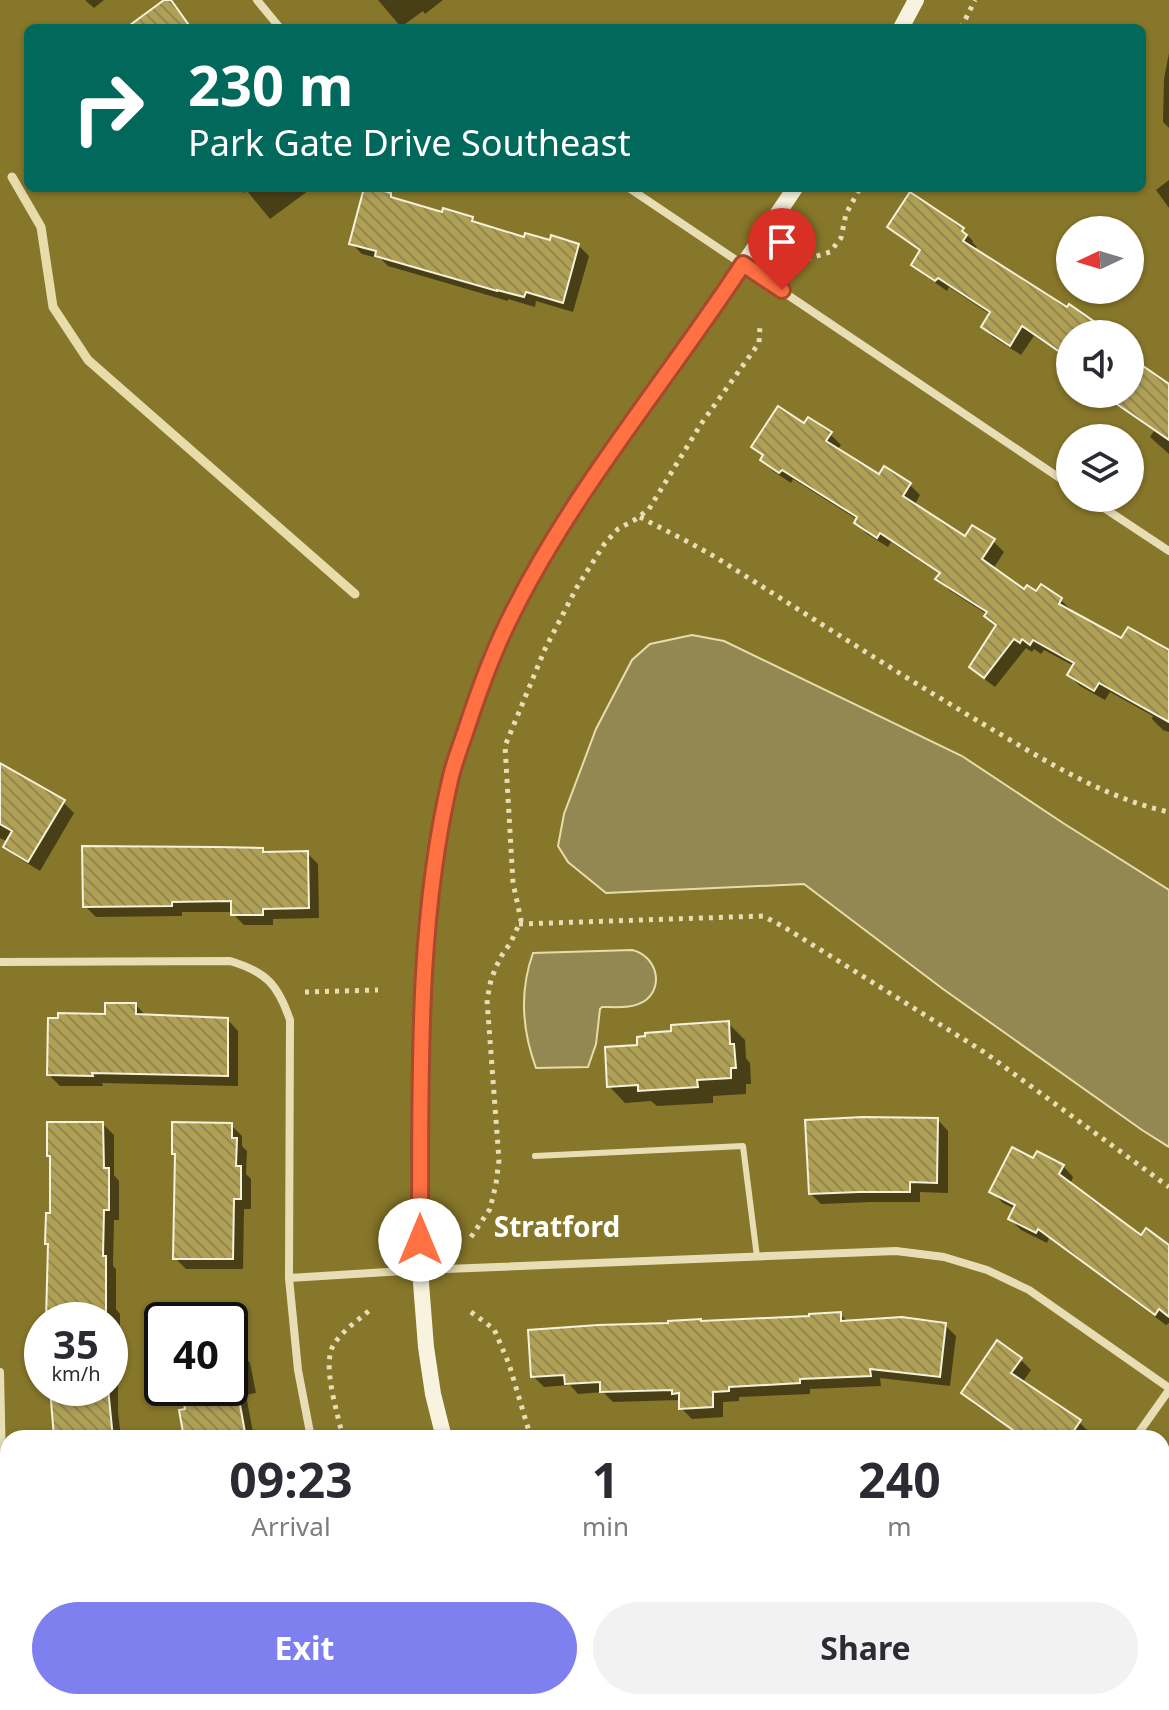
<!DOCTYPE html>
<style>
:root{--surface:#fff;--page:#f2f2f3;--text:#2b2b33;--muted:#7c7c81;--accent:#7d80ee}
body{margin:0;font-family:"Noto Sans",sans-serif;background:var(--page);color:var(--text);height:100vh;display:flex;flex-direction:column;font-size:30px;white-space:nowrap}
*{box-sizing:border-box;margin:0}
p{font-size:26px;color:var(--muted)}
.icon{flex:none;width:44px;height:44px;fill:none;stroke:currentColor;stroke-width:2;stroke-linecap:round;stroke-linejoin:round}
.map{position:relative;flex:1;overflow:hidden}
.details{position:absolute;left:0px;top:1430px;width:1170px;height:280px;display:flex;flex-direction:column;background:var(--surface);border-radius:24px 24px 0 0;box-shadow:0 2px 6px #0004}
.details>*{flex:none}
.banner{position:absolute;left:24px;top:24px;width:1122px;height:168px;border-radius:12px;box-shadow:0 2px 6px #0004;background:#00695c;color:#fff;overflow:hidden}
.needle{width:52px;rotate:266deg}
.tools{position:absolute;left:1056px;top:216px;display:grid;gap:16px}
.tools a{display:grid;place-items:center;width:88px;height:88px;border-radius:50%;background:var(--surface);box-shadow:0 2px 6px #0004;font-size:40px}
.speed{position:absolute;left:24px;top:1302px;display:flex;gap:16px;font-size:40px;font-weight:700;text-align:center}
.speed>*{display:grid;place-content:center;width:104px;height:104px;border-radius:50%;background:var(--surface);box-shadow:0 2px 6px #0004;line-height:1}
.speed small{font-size:20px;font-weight:400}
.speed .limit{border:4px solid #111;border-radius:12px;background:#fff;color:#111}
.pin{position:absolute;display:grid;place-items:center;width:68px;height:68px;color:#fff;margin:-82px -34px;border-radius:50% 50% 50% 0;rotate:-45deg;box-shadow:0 0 8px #0007}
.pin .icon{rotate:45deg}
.me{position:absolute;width:88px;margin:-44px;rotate:0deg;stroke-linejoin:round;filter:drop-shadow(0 0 6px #0008)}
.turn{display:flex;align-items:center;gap:28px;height:168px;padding:0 32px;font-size:36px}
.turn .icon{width:104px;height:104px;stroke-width:2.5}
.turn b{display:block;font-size:56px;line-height:68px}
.eta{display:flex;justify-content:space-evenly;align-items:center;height:136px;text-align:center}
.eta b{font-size:48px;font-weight:700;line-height:56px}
.cta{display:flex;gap:16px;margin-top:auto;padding:16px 32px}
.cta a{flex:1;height:92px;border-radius:48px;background:var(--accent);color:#fff;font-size:32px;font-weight:700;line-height:92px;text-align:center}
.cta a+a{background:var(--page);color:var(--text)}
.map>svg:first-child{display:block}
</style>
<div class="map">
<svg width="1169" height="1710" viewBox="0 0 1169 1710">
<defs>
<pattern id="building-back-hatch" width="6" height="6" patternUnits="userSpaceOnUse" patternTransform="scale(2)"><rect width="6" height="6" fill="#b0a056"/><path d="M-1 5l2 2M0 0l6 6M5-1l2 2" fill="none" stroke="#928753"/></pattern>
</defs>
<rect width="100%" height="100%" fill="#87772a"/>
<g fill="#938852" stroke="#e8dcab" stroke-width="2">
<polygon points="692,635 724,641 962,756 1063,823 1169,890 1169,1147 1142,1130 943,989 804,884 606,893 568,862 558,846 564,814 596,729 632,660 650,644"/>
<path d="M 632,950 C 655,955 665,984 646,1000 C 634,1009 617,1007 602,1007 L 600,1009 L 596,1044 L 588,1067 L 536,1068 C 522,1030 519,992 533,953 Z"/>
</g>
<g fill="#0007">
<polygon points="85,0 104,0 94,8"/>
<polygon points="378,0 443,0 425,14 423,11 401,27"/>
<polygon points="1169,53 1169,128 1163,122 1164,79"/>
<polygon points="1169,180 1169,208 1156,190"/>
<polygon points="239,188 312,188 270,219 247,191 244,193"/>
<polygon points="390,195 396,201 443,214 472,219 479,226 526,240 578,245 589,256 573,312 536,301 535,307 508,299 508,301 388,266 381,259 362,254 351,243"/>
<polygon points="889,227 962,230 973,241 972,242 977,247 974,250 1109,334 1070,334 1070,360 1034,336 1021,355 994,338 983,327 991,315 949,287 947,291 924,275 913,265 922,252 900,237"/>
<polygon points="1130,352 1135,358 1133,362 1169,387 1169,454 1150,437 1154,431 1107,399 1103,404 1090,394 1130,394"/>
<polygon points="804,426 830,434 841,445 837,450 879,477 910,485 920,495 914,506 965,539 993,541 1004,552 993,569 1025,592 1061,600 1072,611 1071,612 1122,641 1169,661 1169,732 1163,730 1152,719 1153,716 1110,692 1105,700 1080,686 1069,675 1074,666 1044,650 1041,654 1034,649 1032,652 1026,648 995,687 983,678 972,667 998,627 987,616 988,615 949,590 938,579 941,575 891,542 888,547 867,534 856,523 858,520 793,479 791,483 773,471 762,460 764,457 754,446"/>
<polygon points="0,765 63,802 74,813 40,871 17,857 6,846 8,842 0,838"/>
<polygon points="262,850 266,854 307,853 318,864 319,918 273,919 273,925 244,925 233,914 233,912 182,912 182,916 96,917 85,906"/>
<polygon points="136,1005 147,1017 228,1020 238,1031 238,1086 102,1083 103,1086 60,1086 49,1075 107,1016"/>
<polygon points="728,1023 745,1040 746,1058 750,1063 751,1084 746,1084 746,1094 713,1096 713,1103 657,1106 651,1101 625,1103 609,1086 639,1047"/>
<polygon points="938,1120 948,1131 948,1193 920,1192 920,1202 871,1202 821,1204 810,1193"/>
<polygon points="103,1124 114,1135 114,1175 119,1181 119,1220 114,1220 113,1266 116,1269 116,1309 120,1314 120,1352 118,1352 118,1412 121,1438 56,1438 52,1388 110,1388 110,1320 46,1320 46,1305 49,1305 50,1247 47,1244 52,1215 52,1159 49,1155"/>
<polygon points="231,1125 242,1136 242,1146 247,1151 246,1174 251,1179 251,1209 244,1209 243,1269 186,1269 175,1258 177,1157 174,1153"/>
<polygon points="1034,1161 1063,1166 1073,1177 1070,1185 1141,1238 1169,1248 1169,1323 1166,1325 1049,1238 1047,1243 1021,1230 1010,1219 1015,1209 1003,1203 992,1192"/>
<polygon points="228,1312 239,1323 246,1358 250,1363 256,1393 246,1395 254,1438 186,1438 187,1410 183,1388 230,1388 230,1320 188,1320"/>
<polygon points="840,1314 848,1322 945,1325 956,1336 950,1386 880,1378 881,1386 810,1389 810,1394 739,1397 739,1401 723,1402 723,1417 692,1419 681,1408 681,1400 613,1402 603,1392 578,1394 570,1385 544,1387 533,1376 703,1323"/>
<polygon points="1020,1359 1031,1370 1022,1383 1079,1422 1090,1433 1087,1438 1023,1438 974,1404 963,1393"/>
<polygon points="1169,1470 1169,1541 1162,1536 1162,1481"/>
<polygon points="1162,1594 1168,1598 1169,1596 1169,1710 1073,1710 1079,1702 1162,1702"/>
<polygon points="120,1702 189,1702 197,1710 124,1710"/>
<polygon points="277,1702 341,1702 340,1703 343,1710 281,1710"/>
</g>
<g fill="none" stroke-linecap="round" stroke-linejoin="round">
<polyline stroke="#e8dcab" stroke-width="9" points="12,177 41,227 53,307 88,360 355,594"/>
</g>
<g fill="url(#building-back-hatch)" stroke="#f6f1d9" stroke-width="2">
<polygon points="164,0 171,0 191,28 126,28"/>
<polygon points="364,188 373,188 391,193 391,197 442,212 443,208 473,217 472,221 524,237 525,233 550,240 551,235 579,244 563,303 526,292 524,297 497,290 497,291 375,256 376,251 349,244"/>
<polygon points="910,192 964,228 962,231 967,235 963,241 1067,307 1069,304 1112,334 1070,334 1070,359 1022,326 1010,346 981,327 990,312 938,278 935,281 911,265 920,250 887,227"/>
<polygon points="1130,357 1169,384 1169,440 1102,394 1130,394"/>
<polygon points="778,406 804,423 808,417 832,432 826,441 879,474 884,466 911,483 903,496 965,536 972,525 995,539 982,559 1024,589 1027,585 1036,591 1041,584 1062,598 1059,604 1121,638 1128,627 1169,650 1169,722 1099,683 1094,691 1067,675 1074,663 1033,640 1030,645 1022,639 1020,643 1014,639 984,678 969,667 996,625 984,616 987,612 935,579 940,573 880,533 877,538 854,523 857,517 782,470 779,473 760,460 763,455 751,447"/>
<polygon points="0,763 65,800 28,862 3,847 12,831 0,824"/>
<polygon points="82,846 216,847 263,848 263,852 308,851 309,908 263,909 263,915 231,915 231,901 172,902 172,906 83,907"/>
<polygon points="105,1003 136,1003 136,1014 228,1018 228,1076 92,1073 93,1076 47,1075 48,1018 58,1018 58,1013 105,1014"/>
<polygon points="729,1021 730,1044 734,1044 736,1068 731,1068 731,1078 697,1080 698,1087 638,1091 638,1085 607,1087 605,1047 637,1045 637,1037 645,1036 645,1033 671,1031 671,1025"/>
<polygon points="863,1117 938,1118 937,1183 910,1182 910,1192 859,1192 809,1194 805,1120"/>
<polygon points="47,1122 103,1122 104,1168 109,1168 109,1210 104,1210 103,1256 106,1256 106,1320 46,1320 48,1244 45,1244 46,1213 50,1213 50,1156 47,1156"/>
<polygon points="172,1122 232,1123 232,1138 237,1138 236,1166 241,1166 241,1199 234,1199 233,1259 173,1259 175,1154 172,1154"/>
<polygon points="1012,1147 1033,1158 1037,1151 1064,1165 1059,1174 1141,1235 1146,1228 1169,1245 1169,1317 1159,1309 1155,1315 1038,1229 1036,1233 1008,1219 1015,1205 989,1192"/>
<polygon points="841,1312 841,1321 902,1317 946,1323 940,1377 870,1369 871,1376 800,1379 800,1383 729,1387 729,1391 713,1392 713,1407 679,1409 679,1393 672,1394 672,1390 600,1392 600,1382 565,1384 564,1375 531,1377 528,1330 598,1325 668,1323 668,1321 701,1319 701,1321 809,1316 809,1314"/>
<polygon points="997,1340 1022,1358 1011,1373 1081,1420 1069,1438 1024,1438 961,1393"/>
<polygon points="50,1388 108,1388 113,1438 54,1438"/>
<polygon points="181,1388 237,1388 246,1438 184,1438 179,1410 185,1409"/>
</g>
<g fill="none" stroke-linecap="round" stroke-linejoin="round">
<g stroke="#e8deb6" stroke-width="5" stroke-dasharray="4 6" stroke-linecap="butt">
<polyline points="961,28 975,0"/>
<polyline points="807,259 830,252 841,238 846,214 860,188"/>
<path d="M 640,517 C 666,531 694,544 720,560 C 806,614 891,669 978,721 C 1038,756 1100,797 1169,812"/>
<polyline points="519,924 763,916 784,927 984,1052 1169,1187"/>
<polyline points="305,992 378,990"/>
<polyline points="471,1237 490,1209 496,1184 499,1160 487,1000 491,980 496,967 502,955 511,942 521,920 513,883 505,746 545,649 577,587 605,543 618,529 636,519 649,509 701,424 759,343 760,326"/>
<polyline points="471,1312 494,1329 509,1364 531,1438"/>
<path d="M 343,1438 C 338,1414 321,1364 334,1344 C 343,1330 360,1319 372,1308"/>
<polyline points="439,1702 444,1710"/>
<polyline points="675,1702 682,1710"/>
</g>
<polyline stroke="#e8deb6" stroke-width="6" points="535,1156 743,1146 757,1257"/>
<g stroke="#e8deb6" stroke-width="8">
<polyline points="257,0 280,28"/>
<polyline points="629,188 1070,485"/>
<polyline points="1089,498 1169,551"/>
<path d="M 0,962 L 230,961 C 267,972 278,985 290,1020 L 289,1278 L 298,1370 L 311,1438"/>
<polyline points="289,1278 420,1270 896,1251 944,1257 987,1270 1029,1290 1169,1388"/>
<polyline points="0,1372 2,1463 0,1490"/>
<polyline points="1135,1438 1169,1390"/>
<polyline points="0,1571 8,1586"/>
<polyline points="53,1702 58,1710"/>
<polyline points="404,1702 408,1710"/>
<polyline points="815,1702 834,1710"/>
<polyline points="764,1710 768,1706 777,1702"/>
<polyline points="1006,1710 1012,1702"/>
</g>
<g stroke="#f7f3df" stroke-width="16">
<polyline points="901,28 916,0"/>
<polyline points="444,1438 433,1394 426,1347 420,1270 422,993 426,933 432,877 452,772 489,667 512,613 551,542 619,439 720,299 795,188"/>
<polyline points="558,1702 564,1710"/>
</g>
</g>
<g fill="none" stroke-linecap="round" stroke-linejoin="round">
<g stroke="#a6492c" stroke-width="20">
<path id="route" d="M 420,1240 C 421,1084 415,928 451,776 C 455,760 461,745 466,730 C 479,690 494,649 513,612 C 576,487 667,380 743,264 L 782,290"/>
</g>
<use href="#route" stroke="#ff7043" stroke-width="14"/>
</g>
<g text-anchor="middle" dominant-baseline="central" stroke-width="8" stroke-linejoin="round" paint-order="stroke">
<g font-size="28" font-weight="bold" fill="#fff" stroke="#87772a">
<text x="557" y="1226">Stratford</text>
</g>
</g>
</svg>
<div class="tools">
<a><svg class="needle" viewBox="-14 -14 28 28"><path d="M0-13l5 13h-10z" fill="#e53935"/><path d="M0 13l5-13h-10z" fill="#7c7c81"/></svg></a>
<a><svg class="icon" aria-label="sound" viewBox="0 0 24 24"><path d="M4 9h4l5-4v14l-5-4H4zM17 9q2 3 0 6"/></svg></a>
<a><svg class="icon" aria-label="layers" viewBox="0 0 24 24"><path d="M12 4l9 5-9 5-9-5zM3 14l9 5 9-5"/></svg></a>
</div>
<div class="speed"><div>35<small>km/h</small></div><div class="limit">40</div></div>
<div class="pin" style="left:782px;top:290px;background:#d93025"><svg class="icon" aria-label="arrive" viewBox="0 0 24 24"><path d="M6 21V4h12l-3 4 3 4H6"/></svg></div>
<svg class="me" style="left:420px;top:1240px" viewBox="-20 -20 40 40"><circle r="19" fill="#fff"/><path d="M0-13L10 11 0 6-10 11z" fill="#ff7043"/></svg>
<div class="banner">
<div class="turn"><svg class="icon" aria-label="right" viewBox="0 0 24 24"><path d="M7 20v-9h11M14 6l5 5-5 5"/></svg><div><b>230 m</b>Park Gate Drive Southeast</div></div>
</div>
<section class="details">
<div class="eta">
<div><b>09:23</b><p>Arrival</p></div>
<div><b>1</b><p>min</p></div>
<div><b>240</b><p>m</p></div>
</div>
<div class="cta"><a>Exit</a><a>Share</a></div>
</section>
</div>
